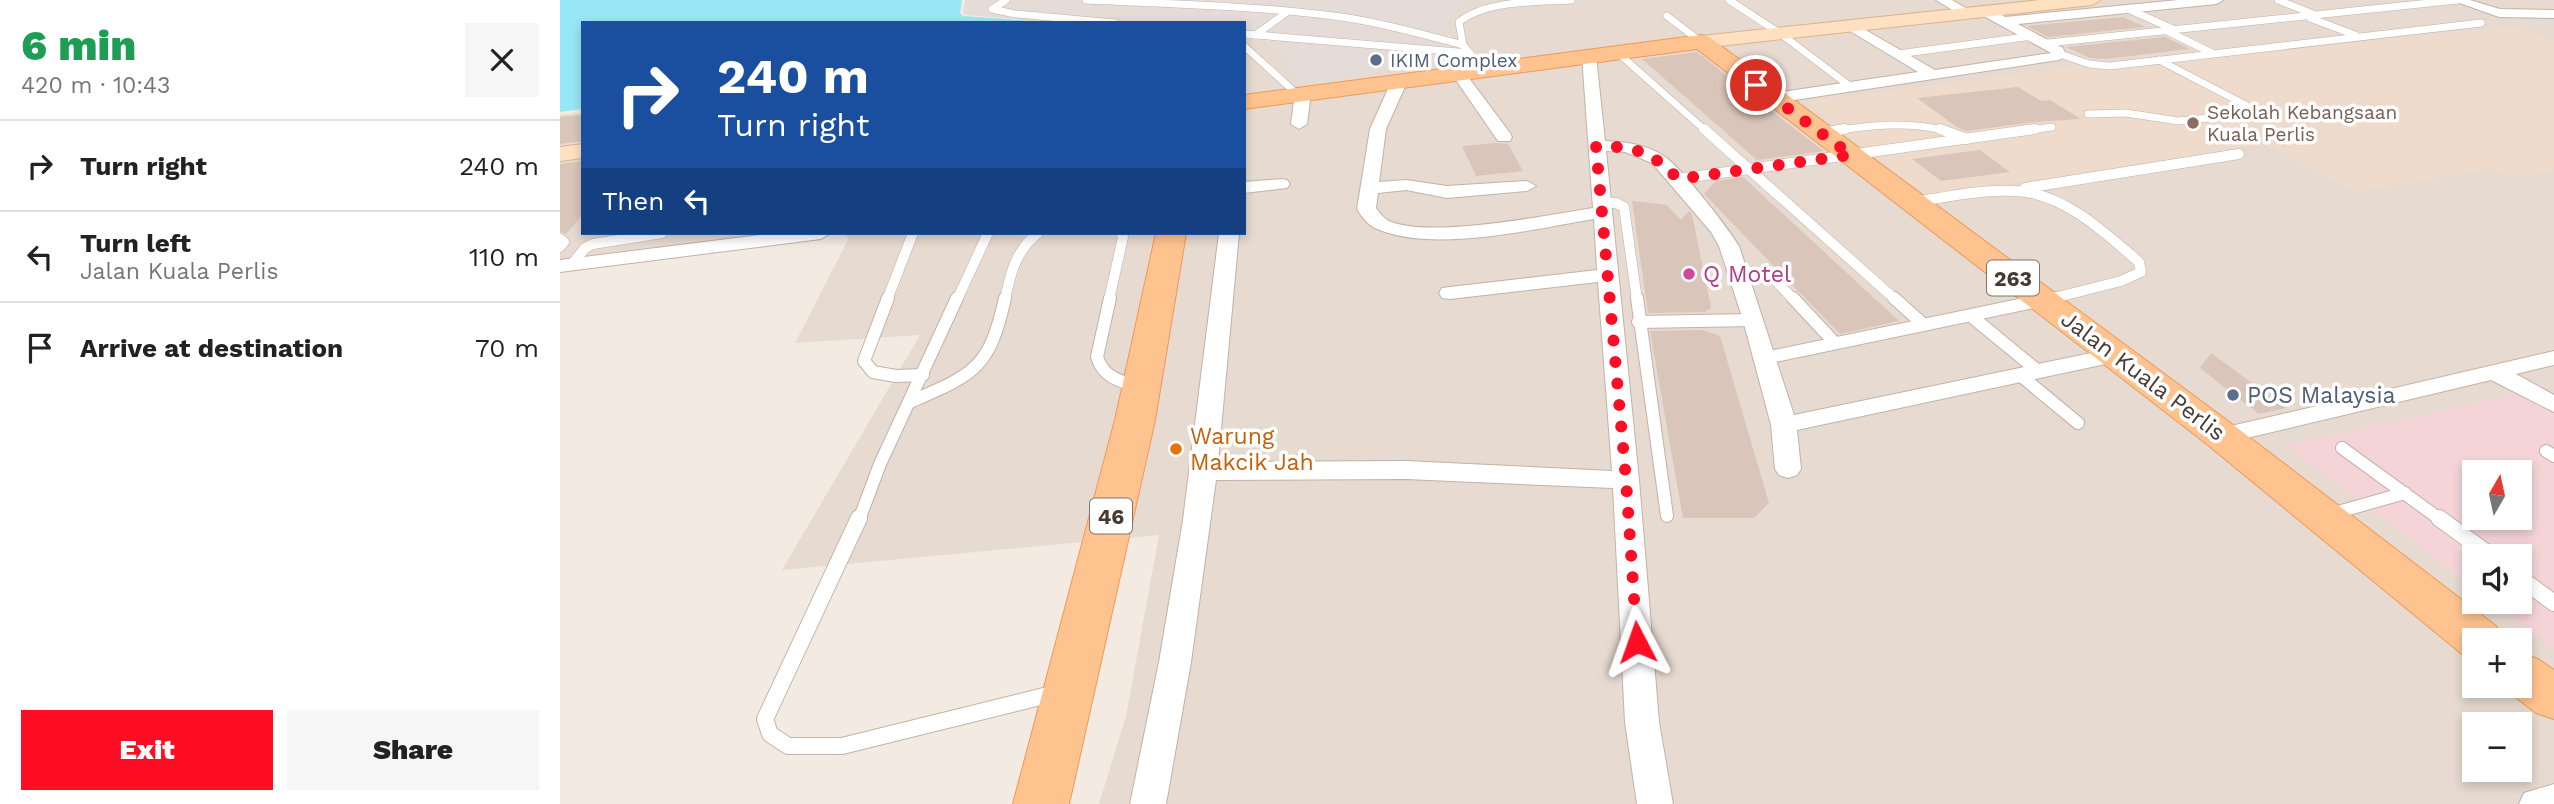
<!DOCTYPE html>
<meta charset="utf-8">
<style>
:root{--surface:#fff;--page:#f6f6f6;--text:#222;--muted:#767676;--line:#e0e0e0;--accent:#ff0d25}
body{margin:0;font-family:"Work Sans",sans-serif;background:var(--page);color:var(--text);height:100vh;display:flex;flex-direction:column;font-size:26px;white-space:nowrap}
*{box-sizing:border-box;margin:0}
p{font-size:23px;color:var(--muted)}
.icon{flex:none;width:38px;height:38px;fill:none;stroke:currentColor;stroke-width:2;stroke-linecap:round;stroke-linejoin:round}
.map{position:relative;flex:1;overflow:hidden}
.details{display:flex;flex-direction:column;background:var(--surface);width:560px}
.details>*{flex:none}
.banner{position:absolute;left:21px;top:21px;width:665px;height:214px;border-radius:0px;box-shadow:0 4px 10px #0003;background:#1a4fa0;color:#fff;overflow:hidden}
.needle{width:46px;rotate:9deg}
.buttons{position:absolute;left:1902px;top:460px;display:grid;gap:14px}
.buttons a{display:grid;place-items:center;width:70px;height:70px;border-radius:0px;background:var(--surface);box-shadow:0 4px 10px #0003;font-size:35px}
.pin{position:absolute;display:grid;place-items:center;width:60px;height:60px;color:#fff;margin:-30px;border:4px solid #fff;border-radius:50%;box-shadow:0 2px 7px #0007}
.me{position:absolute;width:77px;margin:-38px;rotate:356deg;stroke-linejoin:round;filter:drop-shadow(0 0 5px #0008)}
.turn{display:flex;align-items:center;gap:24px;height:147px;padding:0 21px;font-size:32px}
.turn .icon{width:91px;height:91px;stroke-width:2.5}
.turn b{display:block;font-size:49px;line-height:60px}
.then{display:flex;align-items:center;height:66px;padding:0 21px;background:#0003;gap:14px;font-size:26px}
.round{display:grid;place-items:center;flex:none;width:74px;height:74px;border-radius:0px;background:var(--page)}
.overview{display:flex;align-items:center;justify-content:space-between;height:119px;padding:0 21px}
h1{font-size:42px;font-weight:800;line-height:52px;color:#1e9e55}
.action{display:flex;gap:14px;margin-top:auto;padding:14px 21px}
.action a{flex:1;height:80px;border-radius:0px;background:var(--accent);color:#fff;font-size:28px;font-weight:800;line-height:80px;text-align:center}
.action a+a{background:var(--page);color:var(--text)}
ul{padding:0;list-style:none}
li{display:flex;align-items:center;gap:21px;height:91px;padding:0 21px;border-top:2px solid var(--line)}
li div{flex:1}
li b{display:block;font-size:26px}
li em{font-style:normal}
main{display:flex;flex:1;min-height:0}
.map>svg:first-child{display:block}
</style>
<main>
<section class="details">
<div class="overview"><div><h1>6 min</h1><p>420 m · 10:43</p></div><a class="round"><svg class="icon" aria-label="close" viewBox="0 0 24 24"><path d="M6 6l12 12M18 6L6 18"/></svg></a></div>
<ul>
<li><svg class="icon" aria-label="right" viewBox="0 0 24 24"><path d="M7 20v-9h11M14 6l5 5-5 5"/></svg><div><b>Turn right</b></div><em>240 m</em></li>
<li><svg class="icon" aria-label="left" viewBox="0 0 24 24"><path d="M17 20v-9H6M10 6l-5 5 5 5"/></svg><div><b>Turn left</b><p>Jalan Kuala Perlis</p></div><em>110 m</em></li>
<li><svg class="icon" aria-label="arrive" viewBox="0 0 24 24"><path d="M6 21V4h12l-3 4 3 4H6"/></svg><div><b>Arrive at destination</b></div><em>70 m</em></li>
</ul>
<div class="action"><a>Exit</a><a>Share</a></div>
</section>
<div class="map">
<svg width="1994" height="804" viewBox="0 0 1994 804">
<rect width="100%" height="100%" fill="#f3eae2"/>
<g fill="#e7dad0" fill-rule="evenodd">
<path d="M 905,0 L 1994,0 L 1994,804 L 539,804 L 566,716 L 599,535 L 222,570 L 360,335 L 235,343 L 288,240 L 285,233 L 684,233 L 684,38 L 896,60 L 885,24 ZM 1914,472 L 1960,472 L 1960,518 L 1914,518 ZM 1914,556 L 1960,556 L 1960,602 L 1914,602 ZM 1914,640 L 1960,640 L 1960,686 L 1914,686 ZM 1914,724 L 1960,724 L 1960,770 L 1914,770 Z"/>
<polygon points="23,113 23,233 259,233 0,267 0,115"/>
</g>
<polygon fill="#e5dcd8" points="405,0 905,0 885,26 896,60 743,84 709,40 684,38 684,23 508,23 407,15 403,13"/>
<polygon fill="#eedbcb" points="1959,27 1994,42 1994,170 1951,178 1930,169 1797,192 1703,144 1368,197 1245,102 1542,63"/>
<path fill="#f5d4d8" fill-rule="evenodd" d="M 1971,391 L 1994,405 L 1994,649 L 1932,602 L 1960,602 L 1960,556 L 1914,556 L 1914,588 L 1727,445 ZM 1914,472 L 1960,472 L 1960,518 L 1914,518 Z"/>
<polygon fill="#98e7f6" points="0,0 402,0 400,13 403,16 486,22 23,23 23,109 0,112"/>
<g fill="#d9c5ba">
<polygon points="1563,17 1585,27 1488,37 1467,26"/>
<polygon points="1605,37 1630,49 1545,59 1530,58 1506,47"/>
<polygon points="1137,52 1240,133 1264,151 1197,160 1082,59"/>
<polygon points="1458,87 1481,101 1490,100 1521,119 1474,122 1407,131 1398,128 1357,98"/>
<polygon points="23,115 23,141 0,144 0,117"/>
<polygon points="936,143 948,144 963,171 916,176 902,146"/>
<polygon points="1420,150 1450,172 1381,181 1352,159"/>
<polygon points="23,161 23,214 6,234 0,232 0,164"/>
<polygon points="1183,177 1339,321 1280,334 1144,194 1156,181"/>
<polygon points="1072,201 1107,205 1121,220 1129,211 1132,214 1151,308 1145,312 1088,313"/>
<polygon points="1143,330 1160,336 1209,503 1194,518 1123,518 1090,331"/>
<polygon points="1651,353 1726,408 1699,414 1640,368"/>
</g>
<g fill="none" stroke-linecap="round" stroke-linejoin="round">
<g stroke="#c2b2a7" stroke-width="8">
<g id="lane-far3">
<polyline points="446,0 432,9 455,14 555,23"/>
<path d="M 526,0 C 612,4 703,6 788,18 C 827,24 865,35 903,45"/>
<polyline points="1169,0 1221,34 1291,87"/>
<polyline points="1718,0 1753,14"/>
<polyline points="1568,9 1613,29"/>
<polyline points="1107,16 1141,42"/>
<polyline points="1750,18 1795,35"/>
<polyline points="1607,31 1652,53"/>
<polyline points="684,34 910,53"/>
<polyline points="695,35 726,13"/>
<polyline points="1488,43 1898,0"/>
<polyline points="684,46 737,94"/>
<polyline points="1058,53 1146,131"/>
<polyline points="1338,54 1473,36"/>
<polyline points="1500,54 1529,64 1550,66 1921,23"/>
<path d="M 923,70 L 903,45 L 899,22 C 926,0 977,2 1011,0"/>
<polyline points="1528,114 1566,113 1618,121 1701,113 1599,60"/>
<path d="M 1274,131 C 1313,125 1348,121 1387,131"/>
<polyline points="1462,131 1492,127"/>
</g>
</g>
<g stroke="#c2b2a7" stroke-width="11">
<g id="lane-far2">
<polyline points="1144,129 1336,300"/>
<polyline points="1380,129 1407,139"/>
<polyline points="1261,133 1285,129"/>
<polyline points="1117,179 1475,129"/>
<polyline points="1465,188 1679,154"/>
<polyline points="1041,202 1056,203 1064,207 1077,300"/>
<path d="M 1353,202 C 1389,197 1429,187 1466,192 C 1509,198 1547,235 1579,262 L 1581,272 L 1561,281 L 1486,300"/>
<polyline points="0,239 4,242 0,247"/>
<polyline points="12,264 25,248 33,244 102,233"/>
<polyline points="1177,268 1213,278 1234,300"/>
<polyline points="327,300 353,233"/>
<polyline points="397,300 428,233"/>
<path d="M 445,300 C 450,274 456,250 478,233"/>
<polyline points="549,300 563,237 561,233"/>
</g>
</g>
<g stroke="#c2b2a7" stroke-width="14">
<g id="lane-far1">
<polyline points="328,298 304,361 313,372 336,376 363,375"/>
<path d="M 550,298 L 537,357 C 543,377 559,381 577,386"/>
<polyline points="1077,298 1107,516"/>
<polyline points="1233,298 1275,343"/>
<polyline points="1334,298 1364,325"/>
<polyline points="1411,316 1478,371"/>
<polyline points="1078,322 1194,320"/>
<polyline points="1205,358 1493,298"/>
<polyline points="1460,375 1518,423"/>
<path d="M 350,402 C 414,374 429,370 445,298"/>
<polyline points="1782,448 1881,520"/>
<polyline points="1986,451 1994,456"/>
<polyline points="1771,514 1845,493"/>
<polyline points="299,520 320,464 397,298"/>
</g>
</g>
<g stroke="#c2b2a7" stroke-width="18">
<g id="lane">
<polyline points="299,518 205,719 210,734 228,746 282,746 496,693"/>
<polyline points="1879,518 1931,556"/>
<polyline points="1960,578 1994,603"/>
</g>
</g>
<g stroke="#c2b2a7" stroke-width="2">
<g id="street">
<polygon points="1376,0 1392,0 1414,13 1412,16 1402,16"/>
<polygon points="1618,0 1663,0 1657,4 1458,24 1503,48 1506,56 1499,60 1214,103 1206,98 1214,93 1358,72 1285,28 1283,25 1290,21 1375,70 1491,53 1420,14 1420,8 1430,8 1445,17"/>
<polygon points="1891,0 1910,0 1940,9 1994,10 1994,18 1939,17"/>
<path d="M 1029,52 L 1036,56 L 1045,141 C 1065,142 1085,144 1102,155 C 1119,164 1168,228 1179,246 L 1234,415 L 1555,348 L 1563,350 L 1567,355 L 1563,360 L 1555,362 L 1237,430 L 1241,469 L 1237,475 L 1228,478 L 1219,475 L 1215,469 L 1211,425 L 1183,320 L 1159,246 L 1151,232 L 1092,163 L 1065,152 L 1046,151 L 1079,480 L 1099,722 L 1113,804 L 1077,804 L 1065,722 L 1053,488 L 846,479 L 656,480 L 631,662 L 606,804 L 570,804 L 599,662 L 623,520 L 659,233 L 679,233 L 658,462 L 846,461 L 1052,471 L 1038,282 L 890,299 L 882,298 L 879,293 L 882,288 L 890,287 L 1037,270 L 1034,219 C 974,229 871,254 815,228 C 808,225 801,216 797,209 L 810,129 L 832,80 L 840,75 L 848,80 L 826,129 L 819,182 L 846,180 L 887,186 L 967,181 L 976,186 L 967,191 L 887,198 L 846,190 L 818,193 L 816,208 C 819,212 823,217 827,220 C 865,240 988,215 1033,208 L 1022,56 Z"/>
<polygon points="898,69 903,70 950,133 952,137 950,141 938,141 891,73"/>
<polygon points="743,88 751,93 747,124 739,129 731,124 735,93"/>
<polygon points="721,179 727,180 730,184 727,188 684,193 684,182"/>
<polygon points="216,233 271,233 261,239 0,272 0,260"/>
<polygon points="1994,351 1994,365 1956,374 1994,395 1994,412 1931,380 1662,444 1653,442 1649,436 1653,430 1662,428"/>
<polygon points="1994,784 1994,804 1959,804 1964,793"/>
</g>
</g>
<g stroke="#dab490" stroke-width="2">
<g id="secondary">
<polygon points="1480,0 1541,0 1532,5 1141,48 1134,46 1131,42 1134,38 1141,36"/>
<polygon points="23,144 23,158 0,161 0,147"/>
</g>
</g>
<g stroke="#ee9a56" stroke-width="2">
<g id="primary">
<polygon points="1141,35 1149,37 1676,427 1936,626 1943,640 1914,640 1914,658 1902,654 1648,445 1137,49 684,109 684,95"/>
<polygon points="596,233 626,233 595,420 509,804 453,804 555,420"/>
<polygon points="1960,653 1978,659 1994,670 1994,719 1976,713 1941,686 1960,686"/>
</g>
</g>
<use href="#lane-far3" stroke="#fff" stroke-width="7"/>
<use href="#lane-far2" stroke="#fff" stroke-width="10"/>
<use href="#lane-far1" stroke="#fff" stroke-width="12"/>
<use href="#lane" stroke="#fff" stroke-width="16"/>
<use href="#street" fill="#fff" fill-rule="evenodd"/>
<use href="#secondary" fill="#ffe0c0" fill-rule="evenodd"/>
<use href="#primary" fill="#ffc38f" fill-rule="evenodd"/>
</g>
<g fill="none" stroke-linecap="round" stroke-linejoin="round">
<path stroke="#ff0d25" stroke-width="12" stroke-dasharray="0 21.6" d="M 1077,642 L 1066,480 L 1036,146 C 1075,147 1090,150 1118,179 L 1291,155 L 1196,85"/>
</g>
<g fill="#5c6f8a" stroke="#fff" stroke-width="2.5">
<circle cx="816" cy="60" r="7"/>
<circle cx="1673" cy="395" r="7"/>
</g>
<circle fill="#8d6e63" stroke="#fff" stroke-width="2.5" cx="1633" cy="123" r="7"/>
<circle fill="#d1479c" stroke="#fff" stroke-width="2.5" cx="1129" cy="274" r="7"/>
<circle fill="#e8710a" stroke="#fff" stroke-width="2.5" cx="616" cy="449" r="7"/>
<g text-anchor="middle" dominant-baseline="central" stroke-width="7" stroke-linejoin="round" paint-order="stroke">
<g font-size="19" fill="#4e5e75" stroke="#fff" text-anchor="start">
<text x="830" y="60">IKIM Complex</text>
</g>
<g font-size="19" fill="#785e54" stroke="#fff" text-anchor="start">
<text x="1647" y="112">Sekolah Kebangsaan<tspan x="1647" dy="22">Kuala Perlis</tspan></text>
</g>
<g fill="#fff" stroke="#7d7470" stroke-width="2">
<rect x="1427" y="260.5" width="52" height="35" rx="5"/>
<rect x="530" y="498.5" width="42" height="35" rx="5"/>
</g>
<g font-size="21" font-weight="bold" fill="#453932">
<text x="1453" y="278">263</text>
<text x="551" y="516">46</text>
</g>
<g font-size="23" fill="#b23c85" stroke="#fff" text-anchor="start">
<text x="1143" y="274">Q Motel</text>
</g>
<g font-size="23" fill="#453932" stroke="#fff">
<text transform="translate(1583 376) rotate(37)">Jalan Kuala Perlis</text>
</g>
<g font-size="23" fill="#4e5e75" stroke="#fff" text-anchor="start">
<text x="1687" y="395">POS Malaysia</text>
</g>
<g font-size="23" fill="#c56008" stroke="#fff" text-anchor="start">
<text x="630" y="436">Warung<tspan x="630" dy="26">Makcik Jah</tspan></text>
</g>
</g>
</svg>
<div class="buttons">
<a><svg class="needle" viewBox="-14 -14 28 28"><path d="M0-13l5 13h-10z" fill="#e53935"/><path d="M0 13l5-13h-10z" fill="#767676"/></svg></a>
<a><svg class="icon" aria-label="sound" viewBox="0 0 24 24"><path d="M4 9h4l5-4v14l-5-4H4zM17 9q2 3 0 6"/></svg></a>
<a>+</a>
<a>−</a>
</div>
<div class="pin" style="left:1196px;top:85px;background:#d93025"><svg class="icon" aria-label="arrive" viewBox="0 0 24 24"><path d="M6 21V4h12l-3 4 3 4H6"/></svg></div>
<svg class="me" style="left:1077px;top:642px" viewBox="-20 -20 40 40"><path d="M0-17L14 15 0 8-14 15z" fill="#ff0d25" stroke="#fff" stroke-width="4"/></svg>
<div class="banner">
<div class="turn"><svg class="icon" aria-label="right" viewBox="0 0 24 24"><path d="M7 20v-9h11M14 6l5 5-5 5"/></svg><div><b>240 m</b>Turn right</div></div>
<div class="then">Then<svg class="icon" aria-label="left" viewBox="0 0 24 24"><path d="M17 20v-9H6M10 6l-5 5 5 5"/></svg></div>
</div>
</div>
</main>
